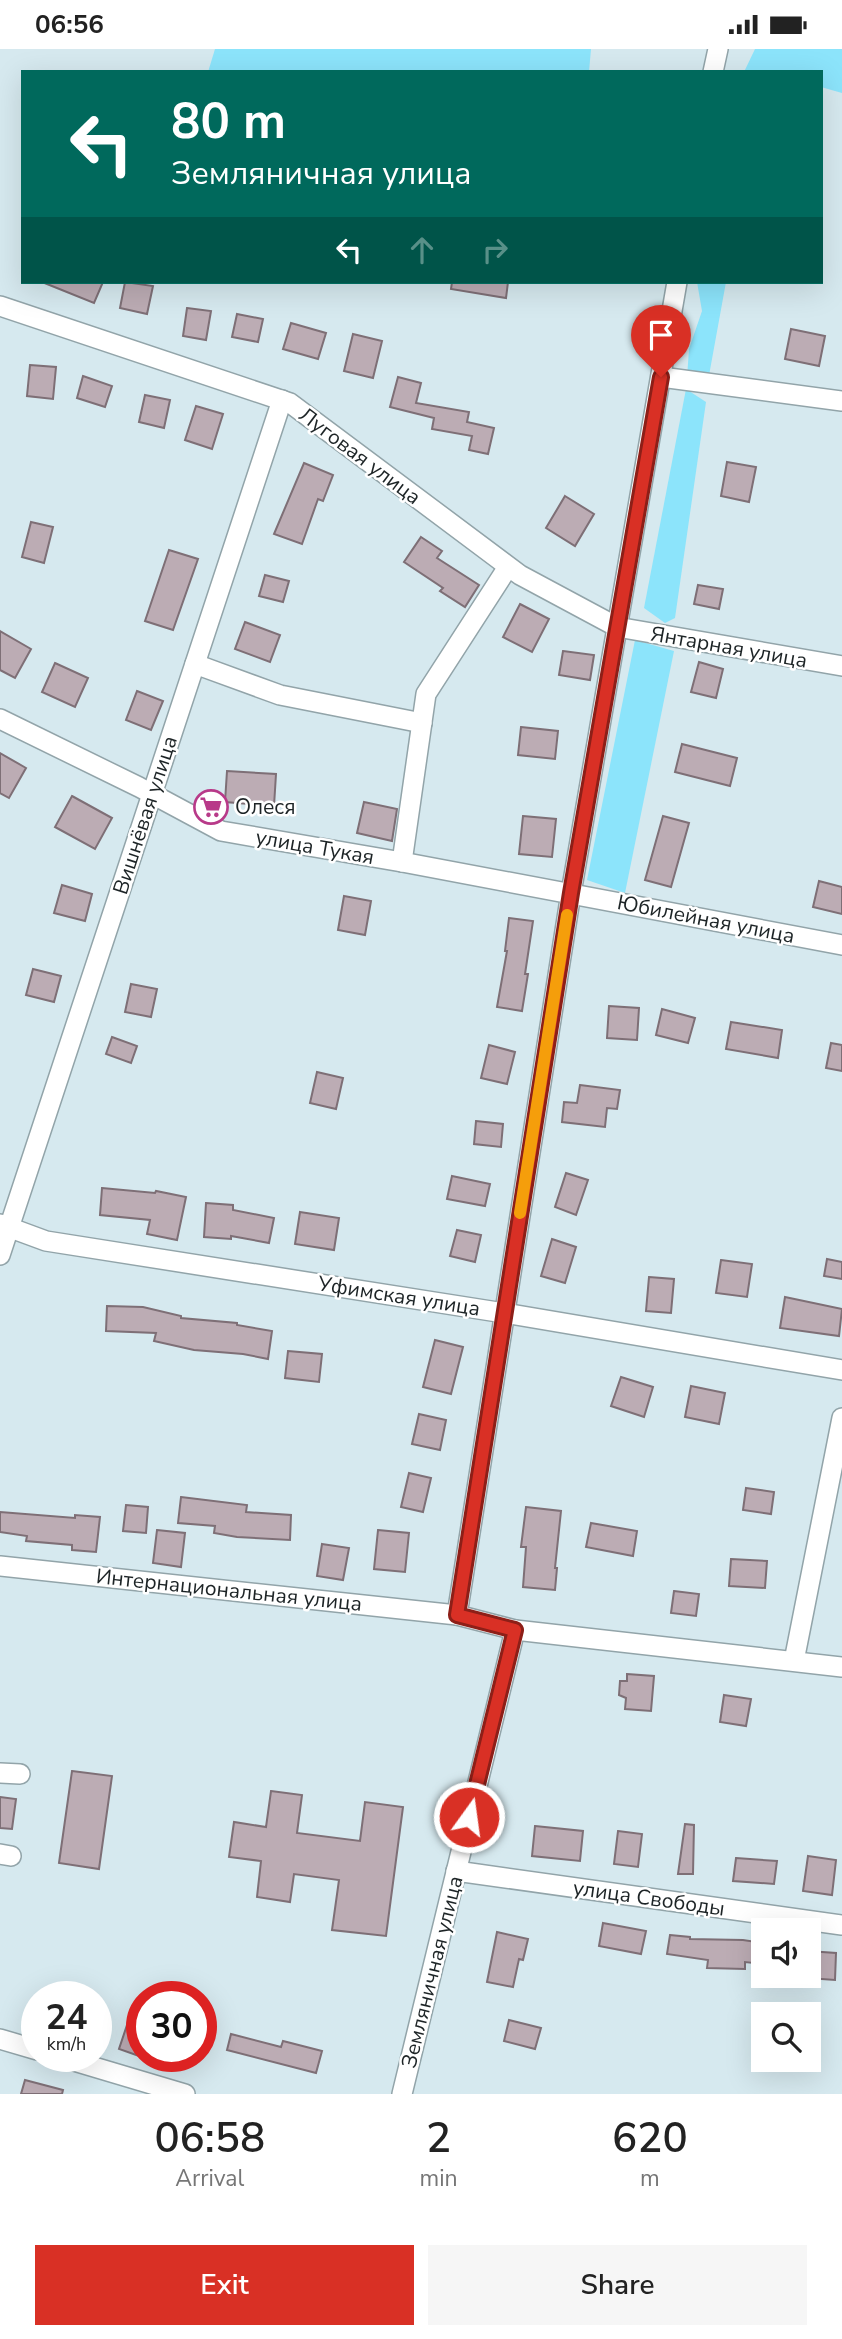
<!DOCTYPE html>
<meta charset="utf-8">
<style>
:root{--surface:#fff;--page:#f6f6f6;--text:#222;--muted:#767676;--accent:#d93025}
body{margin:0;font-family:"Nunito Sans",sans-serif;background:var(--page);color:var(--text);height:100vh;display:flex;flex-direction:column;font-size:26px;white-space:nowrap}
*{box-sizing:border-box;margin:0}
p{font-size:23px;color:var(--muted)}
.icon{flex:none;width:38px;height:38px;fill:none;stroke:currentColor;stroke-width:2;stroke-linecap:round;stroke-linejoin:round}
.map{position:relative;height:2045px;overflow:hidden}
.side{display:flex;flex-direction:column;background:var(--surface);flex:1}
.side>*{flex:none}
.banner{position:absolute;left:21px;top:21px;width:802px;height:214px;border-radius:0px;box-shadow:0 7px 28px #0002;background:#00695c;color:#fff;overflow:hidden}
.controls{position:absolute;left:751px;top:1869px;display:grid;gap:14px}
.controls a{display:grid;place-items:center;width:70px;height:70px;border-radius:0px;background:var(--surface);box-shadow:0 7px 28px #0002;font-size:35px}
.speed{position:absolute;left:21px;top:1932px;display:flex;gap:14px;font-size:35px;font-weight:700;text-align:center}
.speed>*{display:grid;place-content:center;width:91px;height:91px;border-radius:50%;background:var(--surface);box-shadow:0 7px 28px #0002;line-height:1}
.speed small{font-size:18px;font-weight:400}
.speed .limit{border:10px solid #d22;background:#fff;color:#111}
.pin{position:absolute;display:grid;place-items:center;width:60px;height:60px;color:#fff;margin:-72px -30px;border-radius:50% 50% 50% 0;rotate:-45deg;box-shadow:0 0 7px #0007}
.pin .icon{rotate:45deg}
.me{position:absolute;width:77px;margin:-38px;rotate:14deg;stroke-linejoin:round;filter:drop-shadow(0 0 5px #0008)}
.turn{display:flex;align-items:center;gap:24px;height:147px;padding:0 35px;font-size:32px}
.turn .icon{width:91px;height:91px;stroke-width:2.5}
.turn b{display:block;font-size:49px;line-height:60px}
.lanes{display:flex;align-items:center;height:66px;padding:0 35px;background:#0003;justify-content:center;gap:35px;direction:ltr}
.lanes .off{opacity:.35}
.eta{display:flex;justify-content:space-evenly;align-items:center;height:119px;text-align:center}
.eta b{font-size:42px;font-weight:600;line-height:49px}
.action{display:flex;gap:14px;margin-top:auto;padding:14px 35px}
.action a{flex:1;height:80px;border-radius:0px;background:var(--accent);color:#fff;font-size:28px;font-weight:600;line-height:80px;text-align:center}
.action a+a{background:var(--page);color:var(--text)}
.status{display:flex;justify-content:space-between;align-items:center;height:49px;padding:0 35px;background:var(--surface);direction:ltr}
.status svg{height:19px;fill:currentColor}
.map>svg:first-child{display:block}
</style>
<div class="status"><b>06:56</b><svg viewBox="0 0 49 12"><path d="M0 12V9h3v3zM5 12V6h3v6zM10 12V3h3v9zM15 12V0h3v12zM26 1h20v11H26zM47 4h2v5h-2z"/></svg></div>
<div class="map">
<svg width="842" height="2045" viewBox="0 0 842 2045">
<rect width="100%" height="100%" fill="#d6e9ef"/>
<g fill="#8ce4fb">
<polygon points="215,0 591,0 589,23 208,23"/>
<polygon points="755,0 842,0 842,44 821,38 821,23 744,23"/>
<polygon points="697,233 726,233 708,332 687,329 689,300 702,262"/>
<polygon points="686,340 706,353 675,569 665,574 644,559"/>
<polygon points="635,591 674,602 625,844 587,831"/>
</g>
<g fill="#bcacb4" stroke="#7e6f76" stroke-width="2">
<polygon points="42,233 103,233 94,254"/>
<polygon points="125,233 153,237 147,265 120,259"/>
<polygon points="452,233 508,233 506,249 451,240"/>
<polygon points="187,259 211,262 206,291 183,287"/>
<polygon points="237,265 263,270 258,293 232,288"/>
<polygon points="291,274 326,284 318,310 283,300"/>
<polygon points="791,280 825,287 819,317 785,310"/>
<polygon points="353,285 382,292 373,329 344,322"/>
<polygon points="30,316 56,318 53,350 27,347"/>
<polygon points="83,327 112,337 105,358 77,349"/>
<polygon points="398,328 421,334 416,354 469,363 467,373 494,379 488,405 469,401 472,387 432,380 434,369 390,358"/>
<polygon points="145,346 170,351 164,379 139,373"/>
<polygon points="196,357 223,365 212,400 185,391"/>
<polygon points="727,413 756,418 749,453 721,447"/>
<polygon points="304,414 333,426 323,452 318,450 302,495 274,485"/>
<polygon points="565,447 594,465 575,497 546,479"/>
<polygon points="31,473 53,478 44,514 22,508"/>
<polygon points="421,488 442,502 437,509 479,536 465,558 440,542 443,539 404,513"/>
<polygon points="169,501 198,510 173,581 145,572"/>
<polygon points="265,526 289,532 283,553 259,547"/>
<polygon points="698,536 723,540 719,560 694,555"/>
<polygon points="520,555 549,570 532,603 503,588"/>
<polygon points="245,573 280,586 270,613 235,600"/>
<polygon points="0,582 31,600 15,629 0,621"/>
<polygon points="563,602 594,606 590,631 559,626"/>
<polygon points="699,613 723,620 716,649 691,643"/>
<polygon points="55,614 88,629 75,658 42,643"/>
<polygon points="137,642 163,652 151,681 126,671"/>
<polygon points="521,678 558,682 555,710 518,706"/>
<polygon points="682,695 737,709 730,737 675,723"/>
<polygon points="0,704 26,719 9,749 0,744"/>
<polygon points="227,722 276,725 274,757 225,753"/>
<polygon points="72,747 112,769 95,800 55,778"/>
<polygon points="364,753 397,760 392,792 357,784"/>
<polygon points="523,767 556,770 552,808 519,805"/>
<polygon points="663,767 689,774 671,838 645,831"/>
<polygon points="819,832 842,838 842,865 813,858"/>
<polygon points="62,836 92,845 85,872 54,864"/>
<polygon points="344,847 371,852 365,886 338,881"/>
<polygon points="509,869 533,872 525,925 528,925 522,962 497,958 507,902 505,902"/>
<polygon points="33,920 61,927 54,953 26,946"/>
<polygon points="131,935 157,940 151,968 125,963"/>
<polygon points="609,957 639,959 637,991 607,989"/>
<polygon points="662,960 695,969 688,994 656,986"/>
<polygon points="731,973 782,981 778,1009 726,1000"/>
<polygon points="112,988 137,997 131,1014 106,1005"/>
<polygon points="831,994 842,996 842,1022 826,1019"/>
<polygon points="489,996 515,1003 507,1035 481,1029"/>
<polygon points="317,1023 343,1029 336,1060 310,1054"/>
<polygon points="580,1036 620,1041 617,1060 607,1059 605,1078 562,1073 564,1053 577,1054"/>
<polygon points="476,1072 503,1075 501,1098 474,1095"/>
<polygon points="566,1124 588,1131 576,1166 555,1158"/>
<polygon points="452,1127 490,1135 485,1157 447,1150"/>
<polygon points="102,1139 155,1144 156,1142 186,1148 177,1191 147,1185 150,1171 100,1166"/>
<polygon points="206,1154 233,1156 233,1161 274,1169 269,1194 231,1187 231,1190 204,1188"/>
<polygon points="300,1163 339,1169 334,1201 295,1195"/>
<polygon points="457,1181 481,1186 475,1213 450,1207"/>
<polygon points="552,1190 576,1198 565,1234 541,1227"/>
<polygon points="827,1210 842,1213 842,1230 824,1227"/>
<polygon points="721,1211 752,1215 747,1248 716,1244"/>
<polygon points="649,1228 674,1230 671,1264 646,1262"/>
<polygon points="785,1248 842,1260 839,1287 780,1279"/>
<polygon points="107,1257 143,1258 181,1267 181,1269 237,1274 237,1276 272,1282 268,1310 243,1305 194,1301 154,1292 156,1284 106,1282"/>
<polygon points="435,1291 463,1298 451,1345 423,1338"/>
<polygon points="288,1302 322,1305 319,1333 285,1329"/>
<polygon points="621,1328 653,1338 644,1368 611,1357"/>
<polygon points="691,1337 725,1344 719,1375 685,1368"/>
<polygon points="419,1365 446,1371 440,1401 412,1395"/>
<polygon points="409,1424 431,1429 423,1463 401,1458"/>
<polygon points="746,1439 774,1443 771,1465 743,1461"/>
<polygon points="181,1448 247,1456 246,1463 291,1466 290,1491 237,1488 214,1484 215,1477 178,1474"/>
<polygon points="126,1456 148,1458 146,1484 123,1482"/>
<polygon points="526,1458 561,1462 555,1519 557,1519 555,1541 523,1538 526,1498 521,1498"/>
<polygon points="0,1463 75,1469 75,1466 100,1468 96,1503 72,1501 72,1496 26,1492 27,1487 0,1483"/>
<polygon points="591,1474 637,1482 633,1507 586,1498"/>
<polygon points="157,1481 185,1484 181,1518 153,1514"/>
<polygon points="378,1481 409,1484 405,1523 374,1520"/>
<polygon points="322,1495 349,1499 343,1531 317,1527"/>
<polygon points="731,1510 767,1512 765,1539 729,1537"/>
<polygon points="674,1542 699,1545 696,1567 671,1564"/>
<polygon points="627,1625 654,1627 651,1662 625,1660 626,1649 619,1646 620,1632 627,1632"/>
<polygon points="724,1646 751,1650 746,1677 720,1673"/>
<polygon points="72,1722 112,1727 99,1820 59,1814"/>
<polygon points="271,1742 302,1746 297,1784 360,1792 365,1753 403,1758 386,1887 332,1881 339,1831 294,1825 290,1853 257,1848 261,1812 229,1808 234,1773 266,1778"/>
<polygon points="0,1748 16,1750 12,1780 0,1779"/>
<polygon points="685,1775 694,1776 693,1825 678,1825"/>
<polygon points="535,1777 583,1782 580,1812 532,1807"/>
<polygon points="618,1782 642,1785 638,1818 614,1815"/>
<polygon points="808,1807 836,1811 832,1846 803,1842"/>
<polygon points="736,1809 777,1812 774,1835 733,1832"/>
<polygon points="603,1874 646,1882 641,1905 599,1897"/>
<polygon points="497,1883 528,1890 523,1911 519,1910 513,1938 487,1933"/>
<polygon points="670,1886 690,1888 690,1890 743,1891 763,1894 763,1915 745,1913 745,1920 707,1919 708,1911 667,1905"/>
<polygon points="808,1902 836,1904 835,1931 808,1929"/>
<polygon points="509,1971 541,1979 535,2000 504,1992"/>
<polygon points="128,1973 142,1978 142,2008 119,2000"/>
<polygon points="231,1985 281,1998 283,1992 322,2002 316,2024 227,2001"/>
<polygon points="25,2031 63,2041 62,2045 21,2045"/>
</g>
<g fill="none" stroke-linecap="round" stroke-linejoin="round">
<g stroke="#92a4a9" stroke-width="22">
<g id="minor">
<polyline points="713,23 718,0"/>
<polyline points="0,257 290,354 520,526 617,578 842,617"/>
<polyline points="661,328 842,352"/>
<polyline points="195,615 280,646 422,674"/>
<polyline points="0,670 139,738 221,782 402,813 842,896"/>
<polyline points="402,813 426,645 508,518"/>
<polyline points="0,1175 46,1192 504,1264 842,1321"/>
<polyline points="0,1206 282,351"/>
<polyline points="0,1517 457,1566"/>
<polyline points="515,1581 842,1618"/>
<polyline points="794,1612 842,1369"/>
<polyline points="0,1724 20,1725"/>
<polyline points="0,1805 11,1807"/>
<polyline points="456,1822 842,1876"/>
<polyline points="0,1990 37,2001"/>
<polyline points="57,2007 185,2045"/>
<polyline points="402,2045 515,1581 457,1566 571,844 677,233"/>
</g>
</g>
<use href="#minor" stroke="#fff" stroke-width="19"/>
</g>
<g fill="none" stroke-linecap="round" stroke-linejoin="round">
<g stroke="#8d1f18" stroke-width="18">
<polyline id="route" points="469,1768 515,1581 457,1566 571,844 661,328"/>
</g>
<use href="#route" stroke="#d93025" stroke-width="12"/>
<polyline stroke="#f59e0b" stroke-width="12" points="520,1164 567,866"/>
</g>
<defs>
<g id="supermarket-ring" transform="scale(1.75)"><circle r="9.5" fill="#fff" stroke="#b83a89" stroke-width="1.5"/><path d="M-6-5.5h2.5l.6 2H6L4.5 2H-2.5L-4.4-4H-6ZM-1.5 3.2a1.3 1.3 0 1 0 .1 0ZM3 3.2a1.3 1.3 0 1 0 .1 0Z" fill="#b83a89"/></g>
</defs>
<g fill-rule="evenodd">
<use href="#supermarket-ring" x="211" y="758"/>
</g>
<g text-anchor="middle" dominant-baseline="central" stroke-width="5" stroke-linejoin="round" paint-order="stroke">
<g font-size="21" fill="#1d2426" stroke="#fff">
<text transform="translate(360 407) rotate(37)">Луговая улица</text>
<text transform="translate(729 598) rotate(10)">Янтарная улица</text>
<text transform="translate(145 766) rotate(-72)">Вишнёвая улица</text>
<text transform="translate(315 798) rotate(10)">улица Тукая</text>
<text transform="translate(706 870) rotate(11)">Юбилейная улица</text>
<text transform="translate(399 1247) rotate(9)">Уфимская улица</text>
<text transform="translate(229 1541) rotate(6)">Интернациональная улица</text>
<text transform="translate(649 1849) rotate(8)">улица Свободы</text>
<text transform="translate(432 1923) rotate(-76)">Земляничная улица</text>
</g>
<g font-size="21" fill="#1d2426" stroke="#fff" text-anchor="start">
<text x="235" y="758">Олеся</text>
</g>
</g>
</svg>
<div class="controls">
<a><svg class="icon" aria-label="sound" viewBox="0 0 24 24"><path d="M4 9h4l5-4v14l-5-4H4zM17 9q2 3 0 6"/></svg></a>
<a><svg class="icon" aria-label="search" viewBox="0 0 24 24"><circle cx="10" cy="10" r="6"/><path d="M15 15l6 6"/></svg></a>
</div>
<div class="speed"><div>24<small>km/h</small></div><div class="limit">30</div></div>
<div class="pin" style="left:661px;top:328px;background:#d93025"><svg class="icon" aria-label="arrive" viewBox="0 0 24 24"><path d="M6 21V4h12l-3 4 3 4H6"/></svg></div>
<svg class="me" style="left:469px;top:1768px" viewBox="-20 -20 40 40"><circle r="17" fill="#d93025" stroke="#fff" stroke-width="3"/><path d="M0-11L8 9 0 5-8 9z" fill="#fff"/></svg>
<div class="banner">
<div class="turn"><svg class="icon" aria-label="left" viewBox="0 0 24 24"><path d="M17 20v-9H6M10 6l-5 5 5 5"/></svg><div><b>80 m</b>Земляничная улица</div></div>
<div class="lanes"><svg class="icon" aria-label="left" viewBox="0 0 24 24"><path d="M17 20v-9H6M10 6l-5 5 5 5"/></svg><svg class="icon off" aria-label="ahead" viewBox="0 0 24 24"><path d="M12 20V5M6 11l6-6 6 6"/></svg><svg class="icon off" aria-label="right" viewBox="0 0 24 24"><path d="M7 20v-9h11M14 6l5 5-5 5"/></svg></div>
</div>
</div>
<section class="side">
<div class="eta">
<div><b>06:58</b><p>Arrival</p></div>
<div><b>2</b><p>min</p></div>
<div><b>620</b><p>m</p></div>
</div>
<div class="action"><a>Exit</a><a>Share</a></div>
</section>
